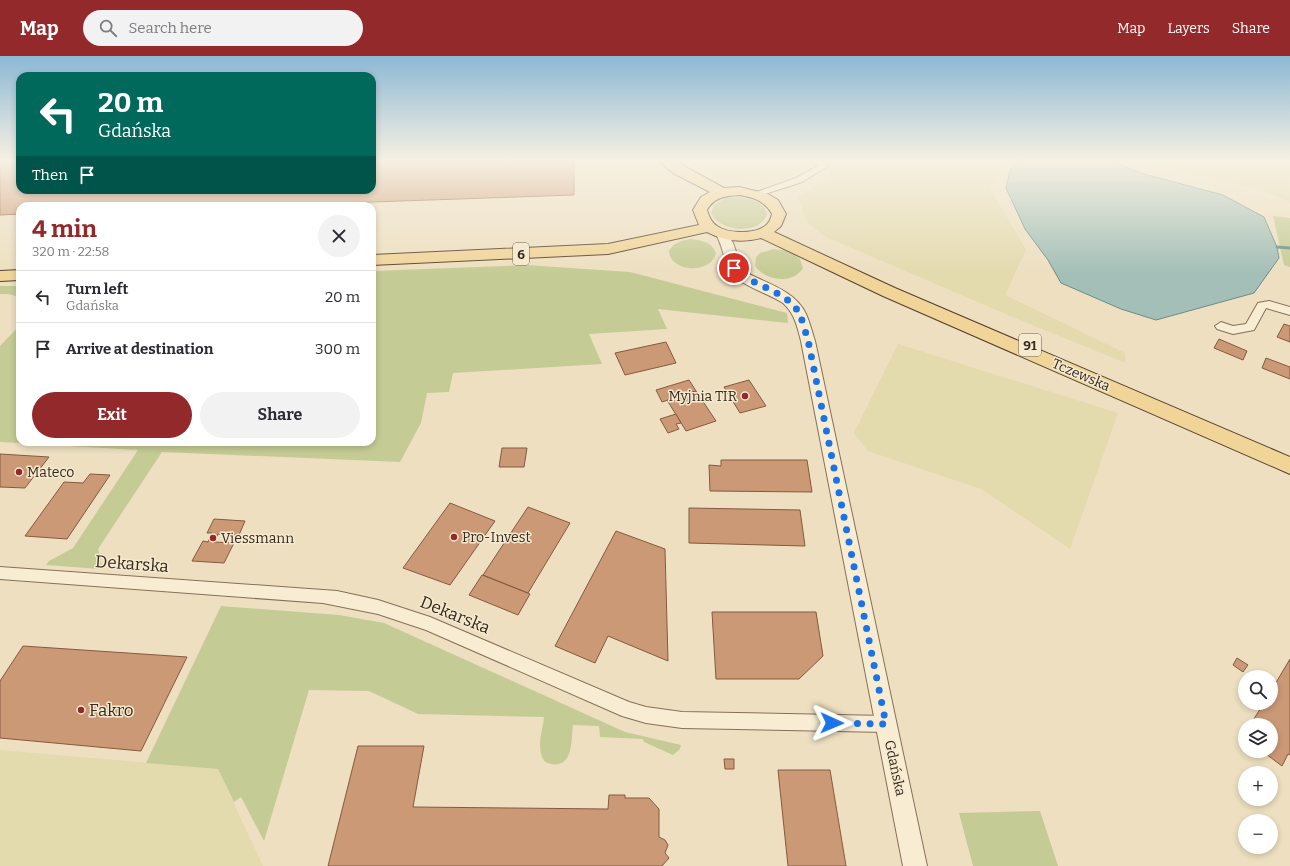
<!DOCTYPE html>
<meta charset="utf-8">
<style>
:root{--surface:#fff;--page:#f2f2f3;--text:#2b2b33;--muted:#7c7c81;--line:#e1e1e2;--accent:#94292b}
body{margin:0;font-family:Bitter,serif;background:var(--page);color:var(--text);height:100vh;display:flex;flex-direction:column;font-size:15px;white-space:nowrap}
*{box-sizing:border-box;margin:0}
p{font-size:13px;color:var(--muted)}
.icon{flex:none;width:22px;height:22px;fill:none;stroke:currentColor;stroke-width:2;stroke-linecap:round;stroke-linejoin:round}
.map{position:relative;flex:1;overflow:hidden}
.side{position:absolute;left:16px;top:146px;width:360px;height:244px;display:flex;flex-direction:column;background:var(--surface);border-radius:12px;box-shadow:0 2px 6px #0003}
.side>*{flex:none}
.top-card{position:absolute;left:16px;top:16px;width:360px;height:122px;border-radius:12px;box-shadow:0 2px 6px #0003;background:#00695c;color:#fff;overflow:hidden}
.controls{position:absolute;left:1238px;top:614px;display:grid;gap:8px}
.controls a{display:grid;place-items:center;width:40px;height:40px;border-radius:50%;background:var(--surface);box-shadow:0 2px 6px #0003;font-size:20px}
.pin{position:absolute;display:grid;place-items:center;width:34px;height:34px;color:#fff;margin:-17px;border:2px solid #fff;border-radius:50%;box-shadow:0 1px 4px #0007}
.me{position:absolute;width:44px;margin:-22px;rotate:91deg;stroke-linejoin:round;filter:drop-shadow(0 0 3px #0008)}
.turn{display:flex;align-items:center;gap:14px;height:84px;padding:0 16px;font-size:18px}
.turn .icon{width:52px;height:52px;stroke-width:2.5}
.turn b{display:block;font-size:28px;line-height:34px}
.then{display:flex;align-items:center;height:38px;padding:0 16px;background:#0003;gap:8px;font-size:15px}
.round{display:grid;place-items:center;flex:none;width:42px;height:42px;border-radius:21px;background:var(--page)}
.overview{display:flex;align-items:center;justify-content:space-between;height:68px;padding:0 16px}
h1{font-size:24px;font-weight:700;line-height:30px;color:var(--accent)}
.cta{display:flex;gap:8px;margin-top:auto;padding:8px 16px}
.cta a{flex:1;height:46px;border-radius:24px;background:var(--accent);color:#fff;font-size:16px;font-weight:700;line-height:46px;text-align:center}
.cta a+a{background:var(--page);color:var(--text)}
ul{padding:0;list-style:none}
li{display:flex;align-items:center;gap:12px;height:52px;padding:0 16px;border-top:1px solid var(--line)}
li div{flex:1}
li b{display:block;font-size:15px}
li em{font-style:normal}
header{display:flex;align-items:center;gap:24px;box-sizing:border-box;height:56px;padding:0 20px;background:var(--accent);color:#fff}
header strong{font-size:19px}
nav{display:flex;gap:22px;margin-inline-start:auto;font-size:14px}
.search{width:280px;height:36px;background:var(--page);display:flex;align-items:center;gap:10px;box-sizing:border-box;padding:0 14px;border-radius:22px;color:var(--muted);font-size:15px}
.map>svg:first-child{display:block}
</style>
<header>
<strong>Map</strong>
<div class="search"><svg class="icon" aria-label="search" viewBox="0 0 24 24"><circle cx="10" cy="10" r="6"/><path d="M15 15l6 6"/></svg>Search here</div>
<nav><a>Map</a><a>Layers</a><a>Share</a></nav>
</header>
<div class="map">
<svg width="1290" height="810" viewBox="0 0 1290 810">
<rect width="100%" height="100%" fill="#eddfc0"/>
<g fill="#e3daae">
<polygon points="687,104 797,104 802,108 800,113 774,127 766,129 718,123"/>
<polygon points="835,104 1008,104 990,132 1026,194 1005,239 1125,297 1126,307 1027,267 826,181 808,167 798,142 843,109"/>
<polygon points="1147,104 1290,104 1290,147 1274,139 1222,123 1197,119"/>
<polygon points="898,288 1118,357 1070,493 981,433 868,395 854,377"/>
<polygon points="0,694 218,713 263,810 0,810"/>
</g>
<g fill="#c5cb94">
<path d="M 741,141 C 752,143 764,146 767,158 C 760,180 719,176 711,157 L 714,149 L 725,142 Z"/>
<polygon points="1273,160 1290,162 1290,211 1284,209"/>
<path d="M 690,183 C 701,184 712,186 716,197 C 712,218 670,217 669,195 C 674,186 681,185 690,183 Z"/>
<path d="M 774,193 L 789,195 L 800,203 L 803,212 C 792,229 766,225 755,210 L 756,201 L 760,197 Z"/>
<polygon points="527,209 630,216 787,257 788,267 658,253 667,273 589,278 602,308 453,317 449,336 427,337 421,367 400,406 162,396 98,493 102,510 100,513 46,509 49,505 73,492 138,394 0,386 0,290 20,269 20,386 372,386 372,215"/>
<polygon points="0,230 20,230 20,241 8,238 0,238"/>
<path d="M 221,550 L 339,559 L 384,567 L 625,676 L 681,689 L 680,693 L 673,699 L 644,686 L 643,683 L 600,681 L 599,670 L 573,669 C 571,683 574,712 551,708 C 545,707 542,703 541,697 C 538,686 543,672 544,661 L 418,658 L 369,635 L 309,634 L 264,785 L 241,741 L 234,746 L 218,713 L 146,707 Z"/>
<polygon points="1040,755 1058,810 973,810 959,757"/>
</g>
<polygon fill="#a3bfb7" stroke="#6a8d84" points="1022,104 1108,104 1144,118 1223,139 1264,161 1277,191 1279,202 1254,237 1156,264 1121,253 1061,227 1048,204 1025,173 1006,132 1010,114 1017,106"/>
<g fill="none" stroke-linecap="round" stroke-linejoin="round">
<polyline stroke="#6a8d84" stroke-width="3" points="1277,191 1290,192"/>
</g>
<g fill="#cb9976" stroke="#855a3f">
<polygon points="0,104 20,104 20,134 372,134 372,104 574,104 574,139 257,150 20,150 20,158 0,159"/>
<polygon points="1284,268 1290,270 1290,286 1277,281"/>
<polygon points="1219,283 1247,295 1243,304 1214,292"/>
<polygon points="666,286 676,307 625,319 615,297"/>
<polygon points="1266,302 1290,311 1290,323 1262,312"/>
<polygon points="689,324 696,335 662,346 656,334"/>
<polygon points="749,324 766,350 740,357 724,331"/>
<polygon points="696,335 716,365 686,375 667,344"/>
<polygon points="676,358 681,367 676,368 679,373 668,377 660,363"/>
<polygon points="502,392 527,392 524,411 499,411"/>
<polygon points="0,398 49,401 25,432 0,431"/>
<polygon points="721,404 807,404 812,436 710,435 709,409 721,410"/>
<polygon points="90,418 110,419 67,483 25,480 64,426 83,427"/>
<polygon points="450,447 495,465 450,529 403,512"/>
<polygon points="528,451 570,467 528,537 483,519"/>
<polygon points="689,452 800,454 805,490 689,487"/>
<polygon points="214,463 245,465 239,479 218,478 214,486 234,487 224,507 192,505 203,485 208,486 212,477 207,477"/>
<polygon points="616,475 665,493 668,605 608,580 595,607 555,590"/>
<polygon points="482,519 530,538 518,559 469,539"/>
<polygon points="712,556 816,556 823,600 799,623 716,623"/>
<polygon points="23,590 187,601 141,695 0,682 0,625"/>
<polygon points="1237,602 1248,609 1243,616 1233,609"/>
<polygon points="1290,603 1290,699 1288,698 1282,710 1262,695 1271,695 1271,669 1250,669 1264,647 1271,647 1271,635"/>
<polygon points="358,690 424,690 413,751 608,753 609,739 625,739 625,742 649,742 659,753 659,781 665,784 668,789 665,797 669,802 662,810 328,810"/>
<polygon points="724,703 734,703 734,713 725,713"/>
<polygon points="778,714 830,714 846,810 788,810"/>
</g>
<g fill="none" stroke-linecap="round" stroke-linejoin="round">
<g stroke="#867058" stroke-width="2">
<g id="minor">
<polygon points="809,104 820,104 828,110 802,126 756,141 751,138 796,122 818,110"/>
<polygon points="1269,245 1290,251 1290,259 1266,252 1254,274 1233,278 1217,273 1215,270 1221,266 1233,270 1246,268 1258,247"/>
<polygon points="0,511 337,535 378,544 430,561 629,646 646,651 682,656 886,660 892,662 894,668 892,674 886,676 682,672 646,667 622,660 426,574 378,558 323,547 0,523"/>
</g>
</g>
<g stroke="#867058" stroke-width="2">
<path id="tertiary" d="M 721,173 L 725,174 L 733,187 L 743,215 C 765,227 795,234 806,258 C 810,267 812,276 815,285 L 927,810 L 903,810 L 801,285 C 797,270 795,258 783,247 C 771,239 742,229 734,220 C 723,208 724,190 715,177 Z"/>
</g>
<g stroke="#533f2d" stroke-width="2">
<g id="primary">
<path d="M 658,104 L 673,104 L 724,132 L 739,131 L 768,138 L 778,144 L 786,158 L 781,170 L 774,176 L 895,232 L 1290,401 L 1290,418 L 883,240 L 761,182 C 742,187 724,185 707,176 L 608,198 L 372,209 L 372,199 L 608,188 L 699,169 L 693,154 L 701,141 L 710,136 L 673,117 ZM 739,139 C 753,141 765,145 772,158 C 771,161 770,165 768,167 C 759,179 728,178 717,170 C 711,166 709,160 707,154 C 714,141 726,140 739,139 Z"/>
<polygon points="20,214 20,224 0,225 0,215"/>
</g>
</g>
<use href="#minor" fill="#f8edd3" fill-rule="evenodd"/>
<use href="#tertiary" fill="#f8edd3" fill-rule="evenodd"/>
<use href="#primary" fill="#f1d498" fill-rule="evenodd"/>
</g>
<linearGradient id="sky" x2="0" y2="1"><stop stop-color="#8cb8d4"/><stop offset="0.48" stop-color="#f7f1e3"/><stop offset="1" stop-color="#f7f1e3" stop-opacity="0"/></linearGradient>
<rect width="1290" height="218" fill="url(#sky)"/>
<g fill="none" stroke-linecap="round" stroke-linejoin="round">
<path stroke="#1a73e8" stroke-width="7" stroke-dasharray="0 12.6" d="M 734,212 L 739,218 C 758,230 788,237 799,257 C 803,265 805,276 808,284 L 886,668 L 832,667"/>
</g>
<g fill="#94292b" stroke="#f5ead0" stroke-width="1.5">
<circle cx="745" cy="340" r="4"/>
<circle cx="19" cy="416" r="4"/>
<circle cx="454" cy="481" r="4"/>
<circle cx="213" cy="482" r="4"/>
<circle cx="81" cy="654" r="4"/>
</g>
<g text-anchor="middle" dominant-baseline="central" stroke-width="3" stroke-linejoin="round" paint-order="stroke">
<g fill="#f5ead0" stroke="#6f6353" stroke-width="1">
<rect x="513" y="187" width="16" height="22" rx="3"/>
<rect x="1019" y="278" width="22" height="22" rx="3"/>
</g>
<g font-size="13" font-weight="bold" fill="#36291d">
<text x="521" y="198">6</text>
<text x="1030" y="289">91</text>
</g>
<g font-size="14" fill="#36291d" stroke="#f5ead0">
<text transform="translate(1081 319) rotate(23)">Tczewska</text>
<text transform="translate(895 712) rotate(78)">Gdańska</text>
</g>
<g font-size="14" fill="#36291d" stroke="#f5ead0" text-anchor="start">
<text x="737" y="340" text-anchor="end">Myjnia TIR</text>
<text x="27" y="416">Mateco</text>
<text x="462" y="481">Pro-Invest</text>
<text x="221" y="482">Viessmann</text>
</g>
<g font-size="17" fill="#36291d" stroke="#f5ead0">
<text transform="translate(132 508) rotate(4)">Dekarska</text>
<text transform="translate(455 559) rotate(22)">Dekarska</text>
</g>
<g font-size="17" fill="#36291d" stroke="#f5ead0" text-anchor="start">
<text x="89" y="654">Fakro</text>
</g>
</g>
</svg>
<div class="controls">
<a><svg class="icon" aria-label="search" viewBox="0 0 24 24"><circle cx="10" cy="10" r="6"/><path d="M15 15l6 6"/></svg></a>
<a><svg class="icon" aria-label="layers" viewBox="0 0 24 24"><path d="M12 4l9 5-9 5-9-5zM3 14l9 5 9-5"/></svg></a>
<a>+</a>
<a>−</a>
</div>
<div class="pin" style="left:734px;top:212px;background:#d93025"><svg class="icon" aria-label="arrive" viewBox="0 0 24 24"><path d="M6 21V4h12l-3 4 3 4H6"/></svg></div>
<svg class="me" style="left:832px;top:667px" viewBox="-20 -20 40 40"><path d="M0-17L14 15 0 8-14 15z" fill="#1a73e8" stroke="#fff" stroke-width="4"/></svg>
<div class="top-card">
<div class="turn"><svg class="icon" aria-label="left" viewBox="0 0 24 24"><path d="M17 20v-9H6M10 6l-5 5 5 5"/></svg><div><b>20 m</b>Gdańska</div></div>
<div class="then">Then<svg class="icon" aria-label="arrive" viewBox="0 0 24 24"><path d="M6 21V4h12l-3 4 3 4H6"/></svg></div>
</div>
<section class="side">
<div class="overview"><div><h1>4 min</h1><p>320 m · 22:58</p></div><a class="round"><svg class="icon" aria-label="close" viewBox="0 0 24 24"><path d="M6 6l12 12M18 6L6 18"/></svg></a></div>
<ul>
<li><svg class="icon" aria-label="left" viewBox="0 0 24 24"><path d="M17 20v-9H6M10 6l-5 5 5 5"/></svg><div><b>Turn left</b><p>Gdańska</p></div><em>20 m</em></li>
<li><svg class="icon" aria-label="arrive" viewBox="0 0 24 24"><path d="M6 21V4h12l-3 4 3 4H6"/></svg><div><b>Arrive at destination</b></div><em>300 m</em></li>
</ul>
<div class="cta"><a>Exit</a><a>Share</a></div>
</section>
</div>
